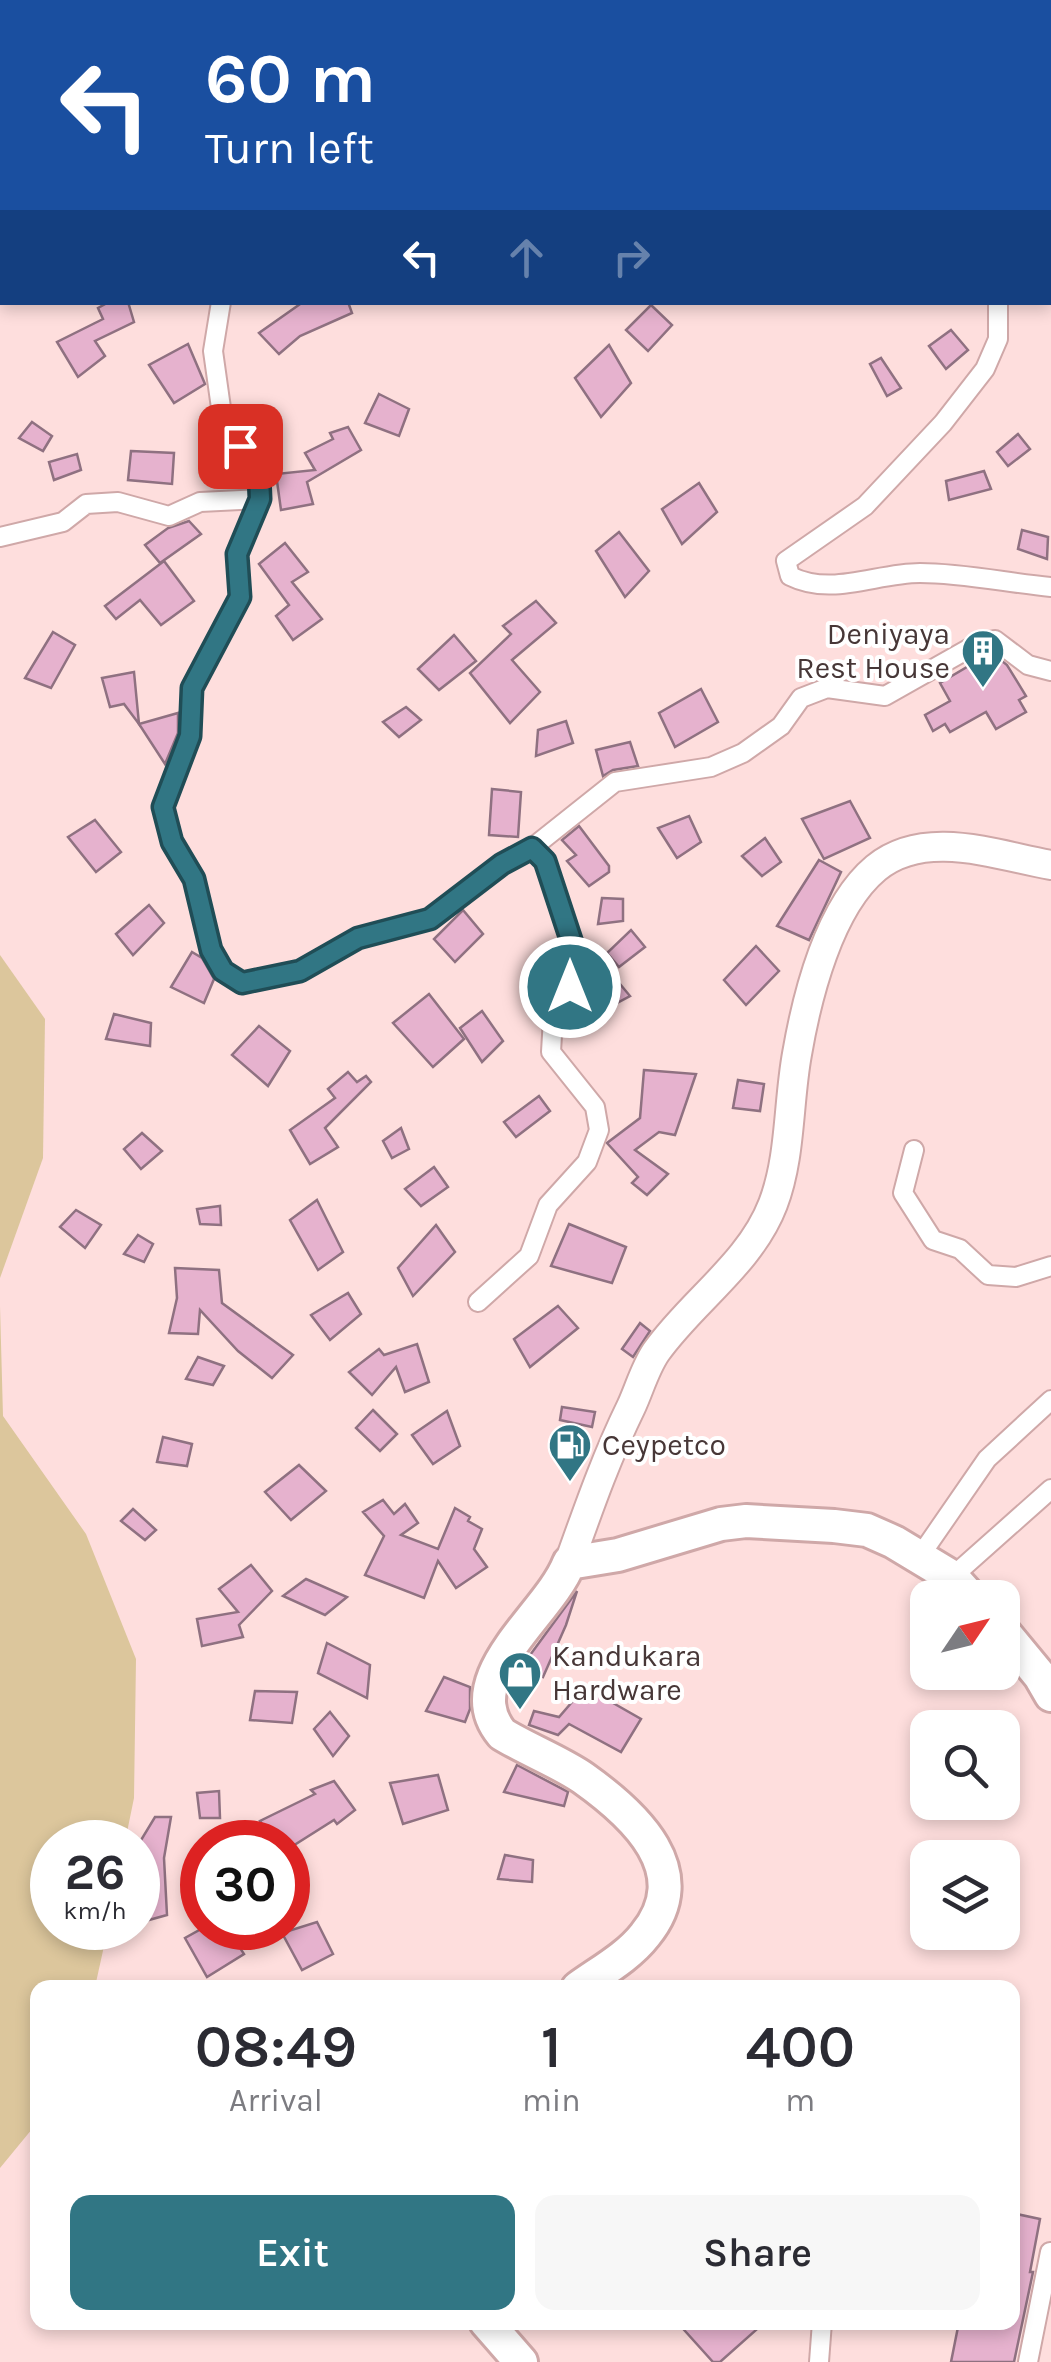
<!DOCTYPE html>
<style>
:root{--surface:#fff;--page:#f7f7f7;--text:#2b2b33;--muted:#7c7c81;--accent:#317684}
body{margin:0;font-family:Karla,sans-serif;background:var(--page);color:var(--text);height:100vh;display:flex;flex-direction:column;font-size:38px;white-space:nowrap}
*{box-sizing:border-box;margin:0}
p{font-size:32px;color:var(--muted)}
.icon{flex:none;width:55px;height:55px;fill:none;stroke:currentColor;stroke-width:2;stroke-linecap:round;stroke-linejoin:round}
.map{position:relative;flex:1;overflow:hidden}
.sheet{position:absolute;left:30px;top:1980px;width:990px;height:350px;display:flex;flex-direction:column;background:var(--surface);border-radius:20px;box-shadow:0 5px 15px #0003}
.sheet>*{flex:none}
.banner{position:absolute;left:0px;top:0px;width:1052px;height:305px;box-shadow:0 5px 15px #0003;background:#1a4fa0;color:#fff;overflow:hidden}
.needle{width:65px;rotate:55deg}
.fabs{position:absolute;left:910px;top:1580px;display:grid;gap:20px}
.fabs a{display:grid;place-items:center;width:110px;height:110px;border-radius:20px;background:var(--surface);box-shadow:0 5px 15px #0003;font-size:50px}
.speed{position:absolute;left:30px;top:1820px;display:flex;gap:20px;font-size:50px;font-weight:700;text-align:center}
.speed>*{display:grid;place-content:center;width:130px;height:130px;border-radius:50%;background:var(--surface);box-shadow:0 5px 15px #0003;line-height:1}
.speed small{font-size:25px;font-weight:400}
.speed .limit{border:15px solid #d22;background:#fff;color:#111}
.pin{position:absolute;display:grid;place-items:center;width:85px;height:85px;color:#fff;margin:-42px;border-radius:20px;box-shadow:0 5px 15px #0006}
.me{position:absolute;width:110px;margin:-55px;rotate:0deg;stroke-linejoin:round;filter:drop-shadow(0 0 8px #0008)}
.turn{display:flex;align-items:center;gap:35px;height:210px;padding:0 40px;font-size:45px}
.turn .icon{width:130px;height:130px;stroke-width:2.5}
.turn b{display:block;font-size:70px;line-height:85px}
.lanes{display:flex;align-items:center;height:95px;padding:0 40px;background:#0003;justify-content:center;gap:50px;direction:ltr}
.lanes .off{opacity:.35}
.eta{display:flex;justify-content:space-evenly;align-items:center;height:170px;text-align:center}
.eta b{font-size:60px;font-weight:600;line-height:70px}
.cta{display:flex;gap:20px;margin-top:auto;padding:20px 40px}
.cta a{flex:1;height:115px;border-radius:20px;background:var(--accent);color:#fff;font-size:40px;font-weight:600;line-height:115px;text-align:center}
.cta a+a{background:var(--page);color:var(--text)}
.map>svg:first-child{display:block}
</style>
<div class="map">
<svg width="1051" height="2362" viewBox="0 0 1051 2362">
<rect width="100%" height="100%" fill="#fededd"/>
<g fill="#dcc69c">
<polygon points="0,955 45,1019 43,1158 0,1278"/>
<polygon points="0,1306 3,1416 86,1534 136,1659 134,1798 125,1842 52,1842 52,1928 108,1928 95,1987 38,1988 37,2123 0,2168"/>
</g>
<g fill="#e6b2ce" stroke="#8f7181" stroke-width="2.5">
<polygon points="109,302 128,302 134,322 95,341 105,356 78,377 57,342 103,319 98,308"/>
<polygon points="303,302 348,302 352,313 300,336 279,354 259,333"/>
<polygon points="651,305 672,325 648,351 626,330"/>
<polygon points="951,330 968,350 946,369 929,346"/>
<polygon points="188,344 205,384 174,403 149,365"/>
<polygon points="609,345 631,383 601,417 575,378"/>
<polygon points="881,358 901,388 887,396 870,364"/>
<polygon points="379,394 409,409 399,436 365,423"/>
<polygon points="32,422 52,436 43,451 19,438"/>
<polygon points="348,427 361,450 307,482 313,504 281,510 276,474 315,470 305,453 333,439 330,433"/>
<polygon points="1018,434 1030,449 1008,466 997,452"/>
<polygon points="228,450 237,465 223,479 211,464"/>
<polygon points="131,451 174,453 172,484 128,480"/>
<polygon points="77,454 81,470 54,480 49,462"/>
<polygon points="984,471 991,489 949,500 946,481"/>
<polygon points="699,483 717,512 682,544 662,509"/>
<polygon points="189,521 201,534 160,563 145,545 168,528"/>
<polygon points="1022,530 1048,537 1047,559 1018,549"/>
<polygon points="619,532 649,571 625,597 596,551"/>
<polygon points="285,543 308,572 292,582 322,619 293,640 276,616 289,605 259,564"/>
<polygon points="164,561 194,601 161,625 140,600 116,619 105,606"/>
<polygon points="536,601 556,623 512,660 540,692 510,723 470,673 511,634 503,626"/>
<polygon points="53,632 75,645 51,688 25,678"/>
<polygon points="454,635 476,661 439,690 418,669"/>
<polygon points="989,654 993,660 997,657 1007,665 1026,696 1019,700 1026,712 996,729 986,712 950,732 945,724 933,731 925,715 950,701 940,683"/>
<polygon points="134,672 139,724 124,704 110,707 102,678"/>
<polygon points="701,689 718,722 675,747 659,713"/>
<polygon points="406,707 421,720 399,737 383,722"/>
<polygon points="178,713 178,733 165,764 139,724"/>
<polygon points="566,721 573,743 536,756 538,730"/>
<polygon points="630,742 638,766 613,770 603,776 596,750"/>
<polygon points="492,789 521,792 518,837 489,835"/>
<polygon points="850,801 870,838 824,859 802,819"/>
<polygon points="689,816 701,842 677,858 658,828"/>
<polygon points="95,820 121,852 96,872 68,837"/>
<polygon points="579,826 609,866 609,872 589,886 567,861 576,855 562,840"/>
<polygon points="765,838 781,862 762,876 742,856"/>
<polygon points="819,860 841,872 809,940 777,926"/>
<polygon points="602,898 623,899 623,921 598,924"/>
<polygon points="149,905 164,923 133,955 116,934"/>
<polygon points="463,910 483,934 455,962 434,939"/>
<polygon points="631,930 645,947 619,967 607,953"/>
<polygon points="756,946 779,971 746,1005 724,980"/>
<polygon points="192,952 202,958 214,979 204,1003 171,987"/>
<polygon points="615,978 630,996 604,1010 592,994"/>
<polygon points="429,994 464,1039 433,1067 393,1023"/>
<polygon points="482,1011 503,1041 482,1062 460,1028"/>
<polygon points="114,1014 151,1023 150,1046 106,1039"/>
<polygon points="259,1026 290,1051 268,1086 232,1055"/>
<polygon points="644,1070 696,1074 675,1135 659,1132 635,1150 668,1174 647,1195 632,1183 638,1177 607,1143 640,1118"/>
<polygon points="348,1072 357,1082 366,1076 371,1082 325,1128 338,1147 310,1164 290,1130 335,1098 328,1089"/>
<polygon points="738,1080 764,1084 760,1111 733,1108"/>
<polygon points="539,1096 550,1111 516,1137 504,1122"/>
<polygon points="401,1128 409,1149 392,1158 383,1141"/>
<polygon points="142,1133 162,1151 141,1169 124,1149"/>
<polygon points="434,1167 448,1187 421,1206 405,1189"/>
<polygon points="317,1200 343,1252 318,1270 290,1220"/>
<polygon points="220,1206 221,1225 200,1224 197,1209"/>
<polygon points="76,1210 101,1225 85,1248 60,1227"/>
<polygon points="569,1224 626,1247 612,1283 551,1266"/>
<polygon points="436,1225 455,1252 413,1296 398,1268"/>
<polygon points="138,1235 153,1244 144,1262 124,1254"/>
<polygon points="175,1268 219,1270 222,1303 293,1355 272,1378 238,1351 200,1310 198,1334 169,1333 177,1298"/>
<polygon points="348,1293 361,1314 330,1340 311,1315"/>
<polygon points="558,1306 578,1328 530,1367 514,1339"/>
<polygon points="640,1323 650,1331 633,1357 622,1349"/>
<polygon points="417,1344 429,1382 405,1392 396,1367 372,1395 349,1372 379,1349 384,1355"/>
<polygon points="198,1357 224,1366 213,1385 186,1379"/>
<polygon points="562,1407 595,1412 592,1427 560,1420"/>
<polygon points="373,1410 397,1434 380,1451 356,1428"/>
<polygon points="447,1411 460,1446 433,1464 412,1435"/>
<polygon points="163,1437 192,1444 187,1466 157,1462"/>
<polygon points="299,1465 326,1491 291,1520 265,1492"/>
<polygon points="383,1500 394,1514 405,1504 418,1523 401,1535 438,1549 455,1508 470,1517 468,1521 482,1529 474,1549 487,1567 456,1588 438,1561 424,1598 365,1575 384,1536 363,1512"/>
<polygon points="133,1509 156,1530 145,1540 121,1521"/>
<polygon points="251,1565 272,1591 239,1625 243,1637 202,1646 197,1619 238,1612 219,1589"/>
<polygon points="306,1579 347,1597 325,1615 283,1596"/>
<polygon points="577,1591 566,1625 543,1677 522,1666"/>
<polygon points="327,1643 370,1665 367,1698 318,1673"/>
<polygon points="444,1677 470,1687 470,1709 465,1722 426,1711"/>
<polygon points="585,1687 641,1719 621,1752 569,1724 558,1735 529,1725 534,1711 559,1717"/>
<polygon points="255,1691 297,1692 292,1723 250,1720"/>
<polygon points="330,1712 349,1736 333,1756 314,1729"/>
<polygon points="517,1765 568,1792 564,1806 504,1792"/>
<polygon points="438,1775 448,1810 403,1824 390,1783"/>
<polygon points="334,1781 355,1810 337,1824 334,1820 288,1849 288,1842 274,1842 260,1821 315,1794 311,1790"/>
<polygon points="219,1791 220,1818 200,1818 197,1793"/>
<polygon points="155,1817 171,1817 164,1858 167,1915 138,1923 138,1845"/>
<polygon points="505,1855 533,1860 532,1882 498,1879"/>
<polygon points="317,1922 333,1954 302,1970 282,1933"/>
<polygon points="203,1928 227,1928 244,1954 207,1977 185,1938"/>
<polygon points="1012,2213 1040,2219 1030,2272 1033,2272 1014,2362 951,2362 959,2322 1012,2322"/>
<polygon points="677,2322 765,2322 720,2362 713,2362"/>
</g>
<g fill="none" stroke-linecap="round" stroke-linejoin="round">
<g stroke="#cfa8a8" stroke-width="22">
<g id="street">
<polyline points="843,0 879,2"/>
<polyline points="1050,180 1051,179"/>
<polyline points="221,302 213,351 222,415 259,477 259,499 237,554 240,597 192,688 190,736 163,807 172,842 194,879 211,949 223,971 242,983 300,971 358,938 430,919 502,864 532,848 615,782 711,767 743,753 781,726 801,698 827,688 885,696 977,644 995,640 1028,665 1051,671"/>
<path d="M 998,302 L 998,339 L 985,369 L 943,423 L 865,506 L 786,561 L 790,576 C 832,597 876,573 920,573 C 963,573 1008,583 1051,587"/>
<polyline points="0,537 63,522 86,504 118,502 169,516 200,502 259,499"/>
<polyline points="914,1150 903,1193 933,1240 960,1249 988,1275 1016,1277 1051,1266"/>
<polyline points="478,1302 529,1256 548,1205 587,1162 599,1130 595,1107 551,1052 553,1018 570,987 575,952 545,861 532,848"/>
<polyline points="920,1556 987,1459 1051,1400"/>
<polyline points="952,1577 1051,1489"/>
<polyline points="819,2362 822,2322"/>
<polyline points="1028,2362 1050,2252"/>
</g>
</g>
<g stroke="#cfa8a8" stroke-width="32">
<path id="primary" d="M 569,1563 C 588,1510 606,1458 631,1407 C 639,1390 645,1368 656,1352 C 692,1301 750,1264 773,1204 C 791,1157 788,1103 797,1054 C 807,996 829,907 876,868 C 925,828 995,855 1051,865"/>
</g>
<g stroke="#cfa8a8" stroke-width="38">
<g id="highway">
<polyline points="1002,1630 1040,1676 1051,1695"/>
<path d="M 578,1988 C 600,1972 628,1957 645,1935 C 697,1872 635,1815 583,1778 C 558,1761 528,1750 502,1734 C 455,1677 549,1615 569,1563 L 618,1555 L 721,1524 L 746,1521 L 834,1526 L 867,1530 L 894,1542 L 952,1577 L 971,1598"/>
<polyline points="486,2322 521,2362"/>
</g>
</g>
<use href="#street" stroke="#fff" stroke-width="18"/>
<use href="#primary" stroke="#fff" stroke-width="28"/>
<use href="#highway" stroke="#fff" stroke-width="32"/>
</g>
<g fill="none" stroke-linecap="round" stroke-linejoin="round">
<g stroke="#204d56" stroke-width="25">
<polyline id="route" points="240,446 259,476 260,499 237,554 240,597 192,688 190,736 163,807 172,842 194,879 211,950 223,971 242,983 300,971 358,938 430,919 502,864 532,848 545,861 575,952 570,987"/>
</g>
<use href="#route" stroke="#317684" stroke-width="18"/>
</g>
<defs>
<g id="building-pin" transform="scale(2.25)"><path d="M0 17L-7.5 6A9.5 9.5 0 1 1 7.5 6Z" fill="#317684" stroke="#fff"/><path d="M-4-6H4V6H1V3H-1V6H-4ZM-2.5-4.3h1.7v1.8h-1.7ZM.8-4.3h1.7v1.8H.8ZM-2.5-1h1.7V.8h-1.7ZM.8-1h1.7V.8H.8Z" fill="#fff"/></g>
<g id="fuel-pin" transform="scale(2.25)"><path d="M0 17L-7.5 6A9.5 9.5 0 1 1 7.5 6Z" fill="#317684" stroke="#fff"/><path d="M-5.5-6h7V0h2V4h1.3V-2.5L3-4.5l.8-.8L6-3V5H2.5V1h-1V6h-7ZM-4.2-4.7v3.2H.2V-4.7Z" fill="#fff"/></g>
<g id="shop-pin" transform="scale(2.25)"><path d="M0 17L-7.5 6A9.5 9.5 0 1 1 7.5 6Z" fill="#317684" stroke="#fff"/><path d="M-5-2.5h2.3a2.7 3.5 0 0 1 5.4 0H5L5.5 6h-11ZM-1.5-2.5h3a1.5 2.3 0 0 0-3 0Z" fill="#fff"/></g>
</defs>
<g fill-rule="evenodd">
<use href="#building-pin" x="983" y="651"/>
<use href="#fuel-pin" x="570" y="1445"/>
<use href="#shop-pin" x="520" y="1673"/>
</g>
<g text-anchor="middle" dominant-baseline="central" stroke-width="8" stroke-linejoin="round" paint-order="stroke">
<g font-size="30" fill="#473737" stroke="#fff" text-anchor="start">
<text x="950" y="634" text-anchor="end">Deniyaya<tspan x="950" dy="34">Rest House</tspan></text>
<text x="602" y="1445">Ceypetco</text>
<text x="552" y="1656">Kandukara<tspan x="552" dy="34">Hardware</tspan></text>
</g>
</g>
</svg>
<div class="fabs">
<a><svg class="needle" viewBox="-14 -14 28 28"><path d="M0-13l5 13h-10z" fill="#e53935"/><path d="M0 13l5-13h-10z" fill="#7c7c81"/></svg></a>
<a><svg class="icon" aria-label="search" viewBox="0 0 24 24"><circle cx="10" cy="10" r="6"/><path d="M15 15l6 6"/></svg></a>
<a><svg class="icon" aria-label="layers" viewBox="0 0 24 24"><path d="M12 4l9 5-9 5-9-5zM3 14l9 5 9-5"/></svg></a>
</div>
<div class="speed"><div>26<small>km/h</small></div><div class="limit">30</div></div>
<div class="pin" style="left:240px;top:446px;background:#d93025"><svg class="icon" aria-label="arrive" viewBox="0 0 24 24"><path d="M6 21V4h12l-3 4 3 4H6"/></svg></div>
<svg class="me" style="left:570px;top:987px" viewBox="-20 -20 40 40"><circle r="17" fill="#317684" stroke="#fff" stroke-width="3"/><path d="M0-11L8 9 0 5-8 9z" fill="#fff"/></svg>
<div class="banner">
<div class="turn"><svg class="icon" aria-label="left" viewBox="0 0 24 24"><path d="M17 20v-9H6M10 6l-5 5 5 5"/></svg><div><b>60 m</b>Turn left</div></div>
<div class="lanes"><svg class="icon" aria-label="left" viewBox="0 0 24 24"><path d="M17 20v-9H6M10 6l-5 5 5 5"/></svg><svg class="icon off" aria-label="ahead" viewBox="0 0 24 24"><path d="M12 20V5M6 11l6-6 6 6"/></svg><svg class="icon off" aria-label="right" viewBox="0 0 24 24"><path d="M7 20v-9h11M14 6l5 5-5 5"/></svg></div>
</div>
<section class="sheet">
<div class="eta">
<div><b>08:49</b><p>Arrival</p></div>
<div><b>1</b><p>min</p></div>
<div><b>400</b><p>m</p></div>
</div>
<div class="cta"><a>Exit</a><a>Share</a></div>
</section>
</div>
